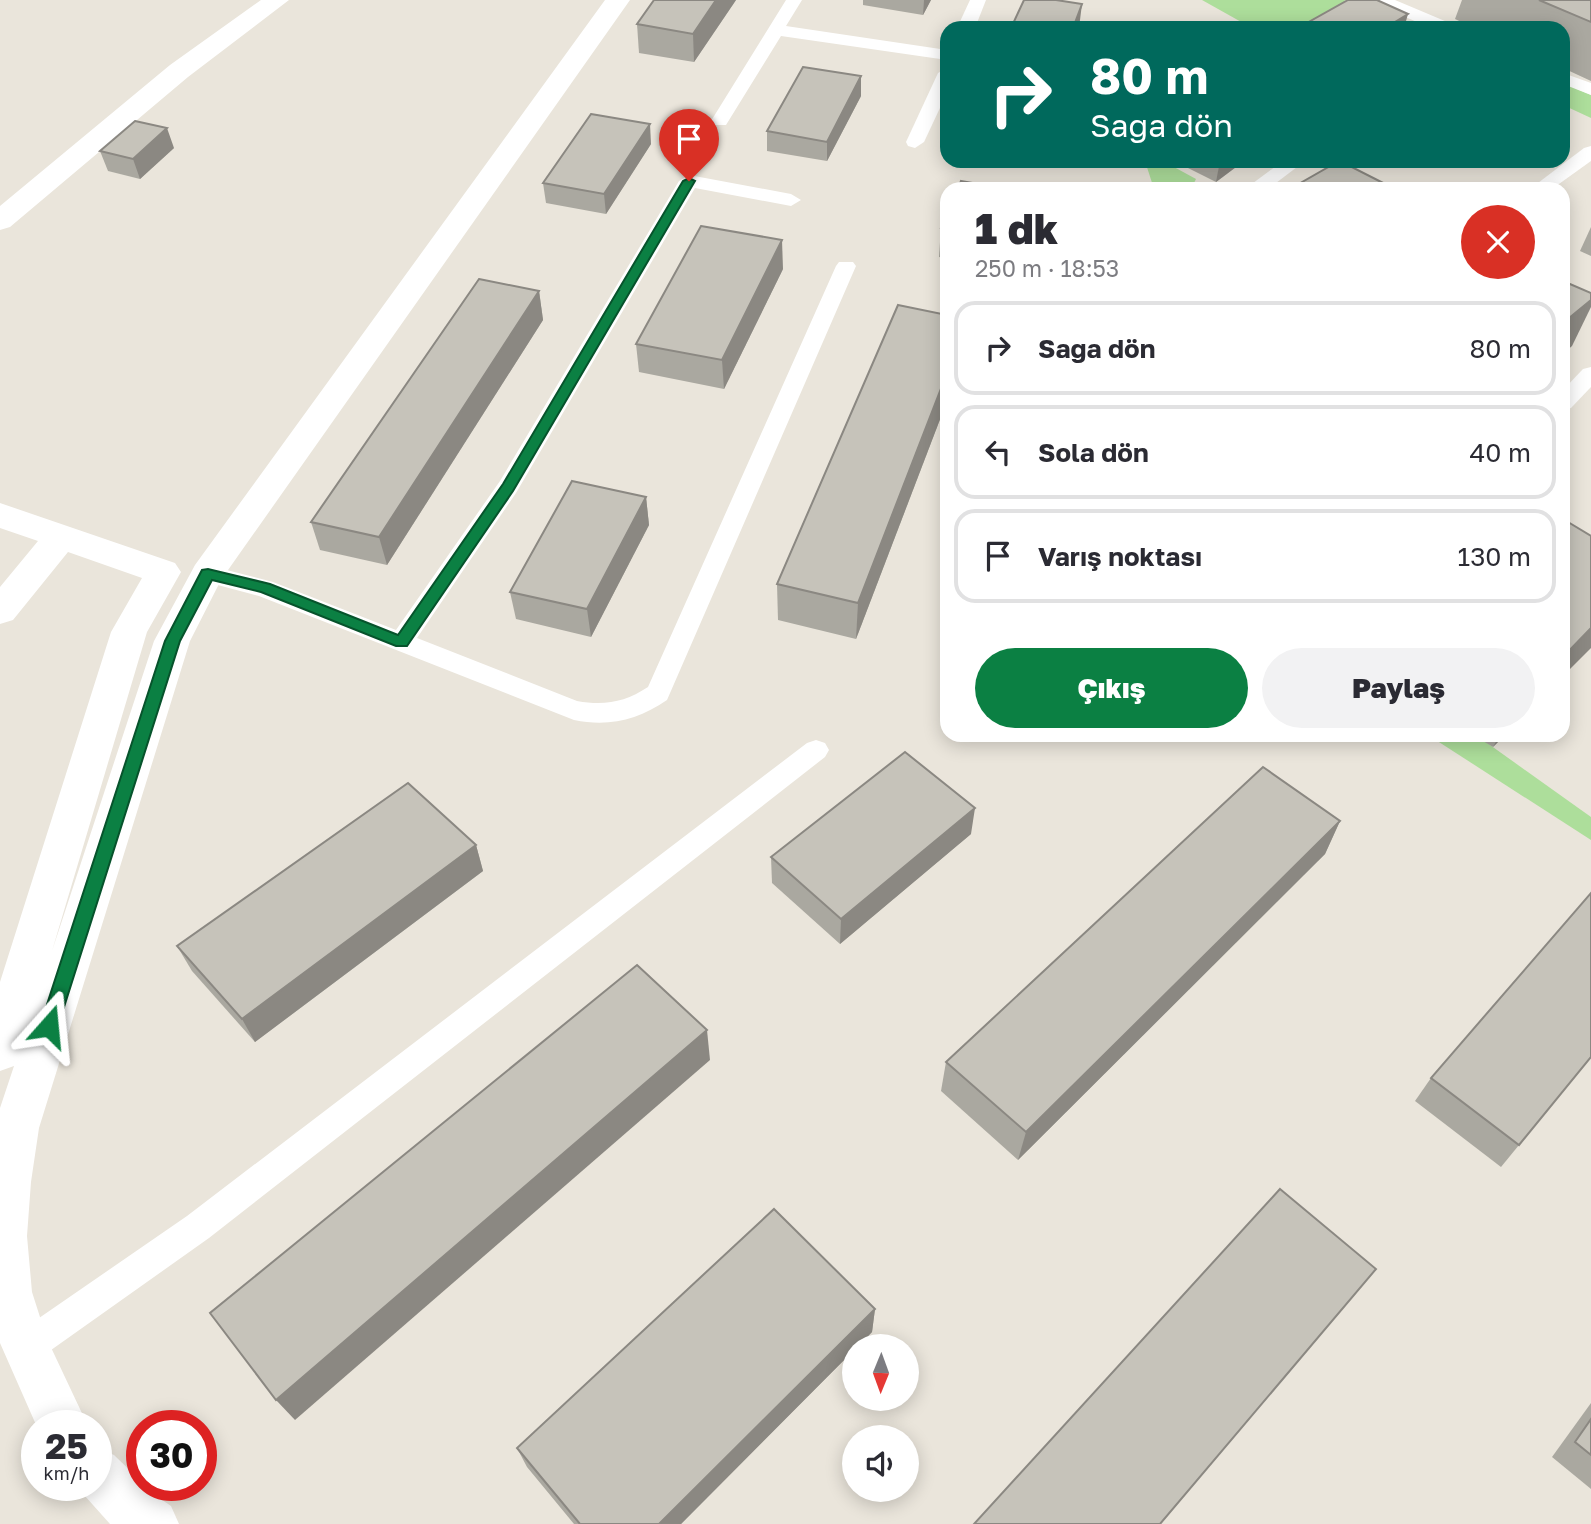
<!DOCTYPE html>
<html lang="tr">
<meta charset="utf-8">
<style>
:root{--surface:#fff;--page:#f2f2f3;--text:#2b2b33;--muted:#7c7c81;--line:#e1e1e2;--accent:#0b8043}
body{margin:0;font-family:"Golos Text",sans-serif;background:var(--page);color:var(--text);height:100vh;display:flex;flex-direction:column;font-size:26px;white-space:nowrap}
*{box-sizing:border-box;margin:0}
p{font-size:23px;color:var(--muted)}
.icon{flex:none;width:38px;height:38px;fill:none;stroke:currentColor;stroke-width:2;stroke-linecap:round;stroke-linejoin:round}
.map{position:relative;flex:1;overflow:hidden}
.side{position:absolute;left:940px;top:182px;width:630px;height:560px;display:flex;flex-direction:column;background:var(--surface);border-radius:21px;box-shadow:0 4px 18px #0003}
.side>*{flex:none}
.top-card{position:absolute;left:940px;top:21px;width:630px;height:147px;border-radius:21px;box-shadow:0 4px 18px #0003;background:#00695c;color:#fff;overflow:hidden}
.needle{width:46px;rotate:181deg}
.fabs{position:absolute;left:842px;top:1334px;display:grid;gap:14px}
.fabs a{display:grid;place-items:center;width:77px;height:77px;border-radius:50%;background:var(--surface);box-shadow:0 4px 18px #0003;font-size:35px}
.speed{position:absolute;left:21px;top:1410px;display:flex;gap:14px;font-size:35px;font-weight:700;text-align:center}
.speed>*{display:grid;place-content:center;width:91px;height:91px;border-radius:50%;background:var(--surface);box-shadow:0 4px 18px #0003;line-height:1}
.speed small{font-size:18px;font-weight:400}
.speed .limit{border:10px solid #d22;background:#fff;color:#111}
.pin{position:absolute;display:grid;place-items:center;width:60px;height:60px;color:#fff;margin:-72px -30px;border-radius:50% 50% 50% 0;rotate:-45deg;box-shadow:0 0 7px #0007}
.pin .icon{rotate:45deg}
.me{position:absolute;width:77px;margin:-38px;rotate:18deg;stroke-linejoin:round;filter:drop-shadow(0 0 5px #0008)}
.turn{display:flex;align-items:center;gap:24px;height:147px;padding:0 35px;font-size:32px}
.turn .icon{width:91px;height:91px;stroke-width:2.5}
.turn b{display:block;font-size:49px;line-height:60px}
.round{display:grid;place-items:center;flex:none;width:74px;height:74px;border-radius:37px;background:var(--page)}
.summary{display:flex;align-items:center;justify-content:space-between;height:119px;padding:0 35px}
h1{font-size:42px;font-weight:800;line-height:52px}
.cta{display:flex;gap:14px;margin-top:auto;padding:14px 35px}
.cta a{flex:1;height:80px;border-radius:42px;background:var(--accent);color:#fff;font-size:28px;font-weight:800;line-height:80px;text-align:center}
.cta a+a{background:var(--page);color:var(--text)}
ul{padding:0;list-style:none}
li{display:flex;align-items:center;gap:21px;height:94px;margin:0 14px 10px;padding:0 21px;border:4px solid var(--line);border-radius:21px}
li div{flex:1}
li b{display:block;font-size:26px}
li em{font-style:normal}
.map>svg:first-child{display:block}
</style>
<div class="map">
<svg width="1591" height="1524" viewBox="0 0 1591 1524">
<rect width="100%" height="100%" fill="#eae5db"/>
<g fill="#adde9b">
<polygon points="1202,0 1344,0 1349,3 1311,28 1252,28"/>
<polygon points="1563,83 1591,95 1591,118 1563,105"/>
<polygon points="1145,161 1163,161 1196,179 1191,189 1154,189"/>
<polygon points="1428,735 1476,735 1591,817 1591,840"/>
</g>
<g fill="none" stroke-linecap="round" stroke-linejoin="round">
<g fill="#fff" fill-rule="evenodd">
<polygon points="786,0 802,0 786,26 947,50 947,60 781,36 726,125 714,125 711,121"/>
<polygon points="970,0 986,0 975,28 957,28"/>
<polygon points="1373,0 1395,0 1452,24 1455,28 1431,28 1375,4"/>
<polygon points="947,68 947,93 924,142 915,148 908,146 906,142 938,73"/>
<polygon points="1563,73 1591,83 1591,95 1563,84"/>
<polygon points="1591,146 1591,161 1552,189 1530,189 1584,148"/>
<polygon points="1283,161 1305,161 1268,189 1245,189"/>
<path d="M 689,175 L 791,194 L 801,200 L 791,206 L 695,188 L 516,493 L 417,638 L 577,701 C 605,706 625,702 648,687 L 836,266 L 839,262 L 853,262 L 856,266 L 667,700 C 638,720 609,727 574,720 L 259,596 L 199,580 L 195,574 L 199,568 L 207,565 L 273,582 L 396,630 L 500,481 L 679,181 Z"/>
<polygon points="1591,367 1591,387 1571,408 1563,410 1563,390 1583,369"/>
<polygon points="816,740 825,743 829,750 825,757 209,1238 37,1360 25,1365 13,1360 8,1348 13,1336 187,1216 807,743"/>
</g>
<g fill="#fff" fill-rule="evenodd">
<polygon points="261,0 289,0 188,77 10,227 0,230 0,206 170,65"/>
<polygon points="605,0 630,0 221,580 190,641 39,1128 31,1182 27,1236 32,1292 47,1339 88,1426 37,1427 0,1343 0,1108 14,1066 0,1071 0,982 111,632 142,578 68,552 13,620 0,624 0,587 38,541 0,528 0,503 175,563 181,572 147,632 52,951 154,641 195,565"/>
<polygon points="96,1447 114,1455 142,1482 142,1486 171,1506 179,1524 110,1524 76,1486 96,1486"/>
</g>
</g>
<g fill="#aaa8a0">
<polygon points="736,0 694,62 639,53 637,24"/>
<polygon points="863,0 931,0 923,15 863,5"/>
<polygon points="1462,0 1591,0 1591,81 1563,68 1563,28 1474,28 1455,19"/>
<polygon points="861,96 827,161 767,151 767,131"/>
<polygon points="651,144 606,214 546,203 543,183"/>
<polygon points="174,148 140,179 108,171 100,151"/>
<polygon points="1174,161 1244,161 1216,182"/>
<polygon points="947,214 947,258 939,257 941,228"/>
<polygon points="1591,227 1591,256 1580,251"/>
<polygon points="783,269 724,389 639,372 636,344"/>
<polygon points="539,291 543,320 387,565 320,550 311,522"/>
<polygon points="947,315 947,401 856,639 778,620 777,584"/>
<polygon points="646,497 649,525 591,637 516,619 510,592"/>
<polygon points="1473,735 1505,735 1493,747"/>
<polygon points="1340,821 1325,854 1018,1160 941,1091 946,1062"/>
<polygon points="971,834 840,944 772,883 771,857"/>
<polygon points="476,845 483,871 255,1042 192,971 177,946"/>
<polygon points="1431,1078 1519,1145 1501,1167 1415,1101"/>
<polygon points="875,1309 872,1332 858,1346 854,1346 854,1350 681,1524 574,1524 527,1467 517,1448"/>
<polygon points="1591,1403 1591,1489 1552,1457"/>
</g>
<g fill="#8b8882">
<polygon points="716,0 736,0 694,62 693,34"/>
<polygon points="924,0 931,0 923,15"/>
<polygon points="1082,4 1079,28 1073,28"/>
<polygon points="1408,14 1404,28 1385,28"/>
<polygon points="861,76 861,96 827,161 827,142"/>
<polygon points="650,124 651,144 606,214 604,194"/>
<polygon points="167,128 174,148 140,179 133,159"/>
<polygon points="1220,161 1244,161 1216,182"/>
<polygon points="782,240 783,269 724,389 722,360"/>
<polygon points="539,291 543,320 387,565 379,537"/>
<polygon points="1591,300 1591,307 1572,346 1563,354 1563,323"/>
<polygon points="947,373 947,401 856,639 858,603"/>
<polygon points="646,497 649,525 591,637 587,609"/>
<polygon points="1591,628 1591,648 1563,676 1563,657"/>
<polygon points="1500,735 1505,735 1493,747"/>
<polygon points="975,808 971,834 840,944 841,919"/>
<polygon points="1340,821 1325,854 1018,1160 1026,1132"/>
<polygon points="476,845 483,871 255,1042 242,1019"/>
<polygon points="707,1030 710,1060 295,1420 276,1400"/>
<polygon points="875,1309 872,1332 858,1346 854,1346 854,1350 681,1524 659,1524"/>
</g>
<g fill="#c6c3ba" stroke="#8b8882" stroke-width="2">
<polygon points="654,0 716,0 693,34 637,24"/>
<polygon points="1024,0 1056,0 1082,4 1073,28 1011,28"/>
<polygon points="1348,0 1377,0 1408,14 1385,28 1298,28"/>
<polygon points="1539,0 1591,0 1591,22"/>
<polygon points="803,67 861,76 827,142 767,131"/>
<polygon points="591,114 650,124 604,194 543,183"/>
<polygon points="135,121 167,128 133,159 100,151"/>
<polygon points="1339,161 1340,161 1395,189 1290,189"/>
<polygon points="961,181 1007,189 958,189"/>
<polygon points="947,214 947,229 941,228"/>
<polygon points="701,226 782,240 722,360 636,344"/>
<polygon points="479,279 539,291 379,537 311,522"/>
<polygon points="1563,281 1591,293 1591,300 1563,323"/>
<polygon points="898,305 947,315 947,373 858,603 777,584"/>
<polygon points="572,481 646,497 587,609 510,592"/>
<polygon points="1563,519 1591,536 1591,628 1563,657"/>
<polygon points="905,752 975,808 841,919 771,857"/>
<polygon points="1263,767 1340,821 1026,1132 946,1062"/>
<polygon points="408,783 476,845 242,1019 177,946"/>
<polygon points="1591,893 1591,1057 1519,1145 1431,1078"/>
<polygon points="637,965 707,1030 276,1400 210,1313"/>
<polygon points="1280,1189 1376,1269 1160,1524 974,1524"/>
<polygon points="774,1209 875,1309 659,1524 580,1524 517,1448"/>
<polygon points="1591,1419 1591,1455 1575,1442"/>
</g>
<polygon fill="#0b8043" stroke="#07532c" stroke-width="2" points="689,178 695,181 513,491 407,646 396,646 261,592 212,580 180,641 58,1026 56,1031 49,1034 43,1031 40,1026 165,641 202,570 208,569 270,584 398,635 503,484 683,181"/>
</svg>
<div class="fabs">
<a><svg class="needle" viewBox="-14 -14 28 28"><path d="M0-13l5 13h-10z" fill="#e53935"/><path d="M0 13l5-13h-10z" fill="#7c7c81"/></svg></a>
<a><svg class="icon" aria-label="sound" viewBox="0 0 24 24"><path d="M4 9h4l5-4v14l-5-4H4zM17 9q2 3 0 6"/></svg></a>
</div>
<div class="speed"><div>25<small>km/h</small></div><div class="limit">30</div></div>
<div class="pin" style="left:689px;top:181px;background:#d93025"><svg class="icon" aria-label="arrive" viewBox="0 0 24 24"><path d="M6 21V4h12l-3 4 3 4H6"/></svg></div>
<svg class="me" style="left:49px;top:1026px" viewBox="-20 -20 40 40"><path d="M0-17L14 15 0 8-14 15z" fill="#0b8043" stroke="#fff" stroke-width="4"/></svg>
<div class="top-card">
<div class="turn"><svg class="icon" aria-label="right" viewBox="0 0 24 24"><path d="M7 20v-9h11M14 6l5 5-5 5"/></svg><div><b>80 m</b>Sağa dön</div></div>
</div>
<section class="side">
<div class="summary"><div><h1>1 dk</h1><p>250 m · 18:53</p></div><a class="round" style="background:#d93025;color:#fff"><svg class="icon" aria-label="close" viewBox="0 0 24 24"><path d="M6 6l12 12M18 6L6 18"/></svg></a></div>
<ul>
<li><svg class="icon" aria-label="right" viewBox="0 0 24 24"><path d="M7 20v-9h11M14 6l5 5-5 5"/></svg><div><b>Sağa dön</b></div><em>80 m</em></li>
<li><svg class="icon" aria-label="left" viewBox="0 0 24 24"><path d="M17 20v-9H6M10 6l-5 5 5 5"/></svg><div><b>Sola dön</b></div><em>40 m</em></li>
<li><svg class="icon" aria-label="arrive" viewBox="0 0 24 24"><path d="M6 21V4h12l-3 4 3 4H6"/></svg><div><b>Varış noktası</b></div><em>130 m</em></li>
</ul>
<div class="cta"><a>Çıkış</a><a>Paylaş</a></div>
</section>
</div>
